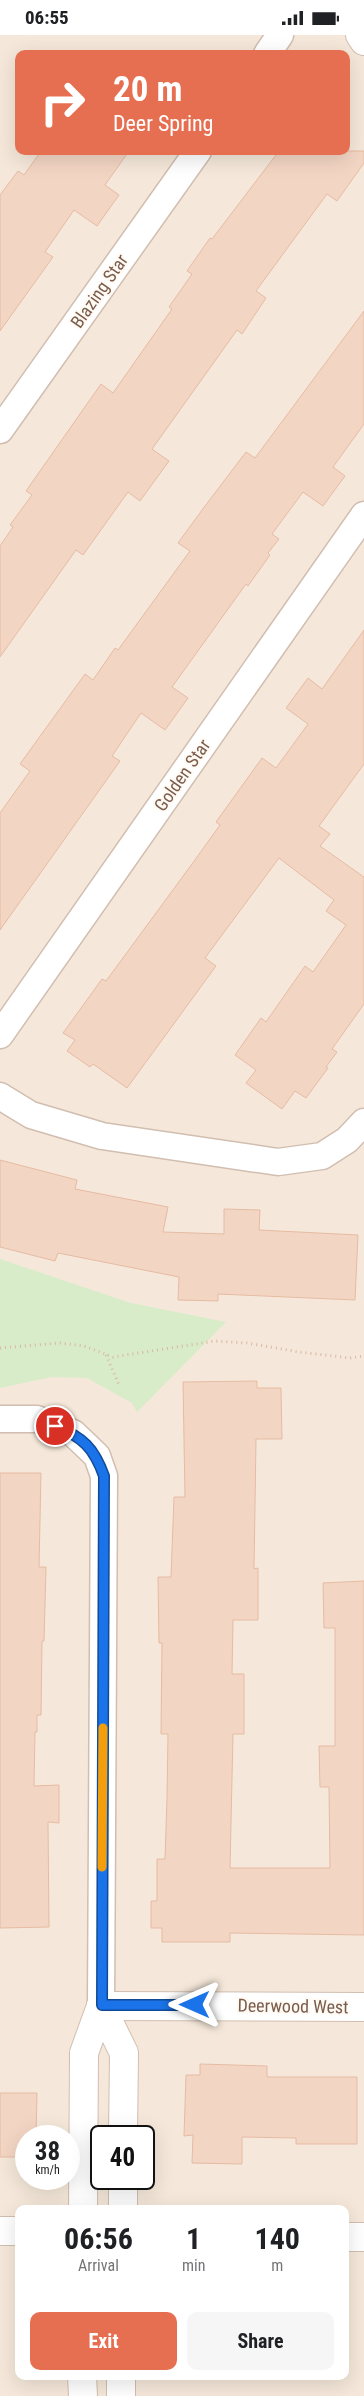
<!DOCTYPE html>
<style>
:root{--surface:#fff;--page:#f6f6f6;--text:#202124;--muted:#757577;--accent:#e76f51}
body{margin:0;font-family:"Roboto Condensed",sans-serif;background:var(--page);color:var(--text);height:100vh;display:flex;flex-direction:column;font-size:19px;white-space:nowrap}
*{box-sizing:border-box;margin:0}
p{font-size:16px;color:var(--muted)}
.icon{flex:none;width:28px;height:28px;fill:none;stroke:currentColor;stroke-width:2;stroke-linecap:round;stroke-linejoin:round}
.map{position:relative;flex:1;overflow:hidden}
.drawer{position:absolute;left:15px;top:2170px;width:334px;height:175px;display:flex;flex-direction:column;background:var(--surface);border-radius:10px;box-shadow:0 5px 20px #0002}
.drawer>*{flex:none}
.guide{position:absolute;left:15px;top:15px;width:335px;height:105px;border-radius:10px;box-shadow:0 5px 20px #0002;background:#e76f51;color:#fff;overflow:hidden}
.speed{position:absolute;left:15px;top:2090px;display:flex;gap:10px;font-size:25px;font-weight:700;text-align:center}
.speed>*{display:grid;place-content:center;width:65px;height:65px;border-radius:50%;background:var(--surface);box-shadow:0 5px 20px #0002;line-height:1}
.speed small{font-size:12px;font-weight:400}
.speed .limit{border:2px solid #111;border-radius:8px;background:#fff;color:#111}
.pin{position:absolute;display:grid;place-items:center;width:42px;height:42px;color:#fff;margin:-21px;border:2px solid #fff;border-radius:50%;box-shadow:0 1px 5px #0007}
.me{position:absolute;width:55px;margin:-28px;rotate:270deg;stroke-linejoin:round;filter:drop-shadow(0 0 4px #0008)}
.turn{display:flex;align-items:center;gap:18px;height:105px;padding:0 15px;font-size:22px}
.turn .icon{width:65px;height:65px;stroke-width:2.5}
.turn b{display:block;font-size:35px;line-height:42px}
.eta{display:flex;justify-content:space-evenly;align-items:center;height:85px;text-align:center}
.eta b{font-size:30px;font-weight:700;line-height:35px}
.cta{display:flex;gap:10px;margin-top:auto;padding:10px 15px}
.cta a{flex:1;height:58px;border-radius:10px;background:var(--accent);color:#fff;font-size:20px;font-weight:700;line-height:58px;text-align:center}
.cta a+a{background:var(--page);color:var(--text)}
.status{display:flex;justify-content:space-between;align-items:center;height:35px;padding:0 25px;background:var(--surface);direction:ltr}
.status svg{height:14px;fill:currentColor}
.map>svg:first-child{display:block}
</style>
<div class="status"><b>06:55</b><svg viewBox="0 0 49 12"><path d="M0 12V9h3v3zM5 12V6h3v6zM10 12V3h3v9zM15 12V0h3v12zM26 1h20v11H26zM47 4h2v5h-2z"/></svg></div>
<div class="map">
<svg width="364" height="2361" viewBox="0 0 364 2361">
<rect width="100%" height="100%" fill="#fdf6ec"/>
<path fill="#f5e8da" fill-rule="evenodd" d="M 0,0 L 364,0 L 364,2361 L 0,2361 ZM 19,19 L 346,19 L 346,116 L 19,116 ZM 26,2101 L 69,2101 L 69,2144 L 26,2144 ZM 101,2101 L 144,2101 L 144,2144 L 101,2144 ZM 19,2174 L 345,2174 L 345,2341 L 19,2341 Z"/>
<polygon fill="#d8ecc9" points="0,1224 131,1268 226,1287 137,1377 132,1368 87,1343 52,1342 0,1353"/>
<g fill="#f3d5c3" stroke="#e6bba3">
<polygon points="41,116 129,116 105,150 119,160 97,191 74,175 45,217 53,222 0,296 0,160 18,136 24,140"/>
<polygon points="279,116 364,116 364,128 337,166 327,159 256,256 266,263 242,299 237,295 152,414 169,426 140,466 128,457 83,520 76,515 0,622 0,511 13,492 10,490 32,460 26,456 101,349 113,358 172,274 169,272 192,239 187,236 210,203 212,204"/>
<polygon points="364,276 364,389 333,432 345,441 323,471 303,457 272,499 279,504 268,518 270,520 248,551 246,549 172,652 188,663 165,695 141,678 112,721 120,726 0,895 0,778 30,736 20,729 85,639 93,645 115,613 118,615 190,516 178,508 205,471 246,417 255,423"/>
<polygon points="364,595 364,729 319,791 330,799 320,811 364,842 364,969 332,1014 337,1017 326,1032 328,1033 306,1063 295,1056 282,1074 246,1048 256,1035 235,1020 261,983 266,987 305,931 313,937 346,890 326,876 334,865 279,823 205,923 216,931 127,1053 93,1029 90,1032 67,1016 75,1005 63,998 102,944 106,946 192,829 220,790 216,787 262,723 276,733 308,689 286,673 308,643 322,654"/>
<polygon points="0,1125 77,1145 75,1154 168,1172 163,1197 224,1199 224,1174 260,1175 259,1195 358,1200 355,1265 218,1259 218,1266 178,1265 179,1242 58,1218 55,1226 0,1212"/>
<polygon points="257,1346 257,1353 281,1353 282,1404 256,1404 254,1534 258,1533 258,1585 233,1585 232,1639 244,1639 244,1699 233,1699 230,1833 330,1833 329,1752 320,1752 319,1711 335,1711 335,1593 324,1593 323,1548 364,1546 364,1900 230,1898 230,1907 162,1907 162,1893 151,1893 151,1866 157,1866 157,1824 165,1824 167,1763 168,1699 161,1699 162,1608 159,1608 158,1542 171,1542 174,1462 185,1462 183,1347"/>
<polygon points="0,1438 41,1438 39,1532 46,1532 44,1606 42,1606 41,1680 37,1680 37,1697 35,1697 34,1751 59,1750 59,1788 48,1787 49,1892 0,1893"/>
<polygon points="200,2029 267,2031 267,2042 357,2042 357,2109 296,2109 296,2103 242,2102 242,2129 192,2128 193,2100 184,2101 186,2040 200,2040"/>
<polygon points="0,2058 37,2058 36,2101 26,2101 26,2122 0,2122"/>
</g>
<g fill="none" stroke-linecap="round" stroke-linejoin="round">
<g stroke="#d1beb0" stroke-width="29">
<g id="minor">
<polyline points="267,19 280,0"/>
<polyline points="0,395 198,116"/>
<polyline points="0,1000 364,480"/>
<polyline points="0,1061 31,1080 102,1101 278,1127 322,1121 347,1105 364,1087"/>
<polyline points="0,1384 37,1384 73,1398 97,1421 104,1441 101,1971"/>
</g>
</g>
<g stroke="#d1beb0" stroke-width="30">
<g id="tertiary">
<polyline points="360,0 364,6"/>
<polyline points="101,1971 364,1972"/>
<polyline points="101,1971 124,2018 123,2101"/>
<polyline points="123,2144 123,2174"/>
<polyline points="83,2174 84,2018 101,1971"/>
<polyline points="0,2196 19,2196"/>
<polyline points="345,2202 364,2202"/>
<polyline points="82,2341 83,2361"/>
<polyline points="121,2361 121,2341"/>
</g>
</g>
<g stroke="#d9b8a5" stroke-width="3" stroke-dasharray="1 4" stroke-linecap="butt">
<polyline points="0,1313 60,1308 84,1311 113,1322 215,1306 247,1308 299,1317 350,1323 364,1321"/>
<polyline points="106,1320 120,1352"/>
</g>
<use href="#minor" stroke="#fff" stroke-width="26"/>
<use href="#tertiary" stroke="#fff" stroke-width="28"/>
</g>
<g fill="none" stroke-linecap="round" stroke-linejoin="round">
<g stroke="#114b97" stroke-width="12">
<path id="route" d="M 55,1391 C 83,1402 94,1413 104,1441 L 102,1970 L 195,1970"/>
</g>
<use href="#route" stroke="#1a73e8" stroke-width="9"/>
<polyline stroke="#f59e0b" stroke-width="9" points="102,1832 103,1693"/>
</g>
<g text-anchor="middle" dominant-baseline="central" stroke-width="4" stroke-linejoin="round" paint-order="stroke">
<g font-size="18" fill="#7a5c4d" stroke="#fffaf3">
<text transform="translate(99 256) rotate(-55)">Blazing Star</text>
<text transform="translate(182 740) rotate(-55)">Golden Star</text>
<text transform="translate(293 1971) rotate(1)">Deerwood West</text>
</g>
</g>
</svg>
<div class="speed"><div>38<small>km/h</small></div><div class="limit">40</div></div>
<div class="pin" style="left:55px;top:1391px;background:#d93025"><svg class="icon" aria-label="arrive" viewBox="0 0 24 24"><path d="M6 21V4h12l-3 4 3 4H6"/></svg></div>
<svg class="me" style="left:195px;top:1970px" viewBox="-20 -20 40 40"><path d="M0-17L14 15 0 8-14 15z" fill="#1a73e8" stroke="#fff" stroke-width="4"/></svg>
<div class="guide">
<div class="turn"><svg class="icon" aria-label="right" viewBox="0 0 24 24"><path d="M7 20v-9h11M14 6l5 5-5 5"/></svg><div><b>20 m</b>Deer Spring</div></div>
</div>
<section class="drawer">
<div class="eta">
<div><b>06:56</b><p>Arrival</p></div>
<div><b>1</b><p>min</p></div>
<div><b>140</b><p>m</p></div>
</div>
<div class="cta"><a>Exit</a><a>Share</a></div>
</section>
</div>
